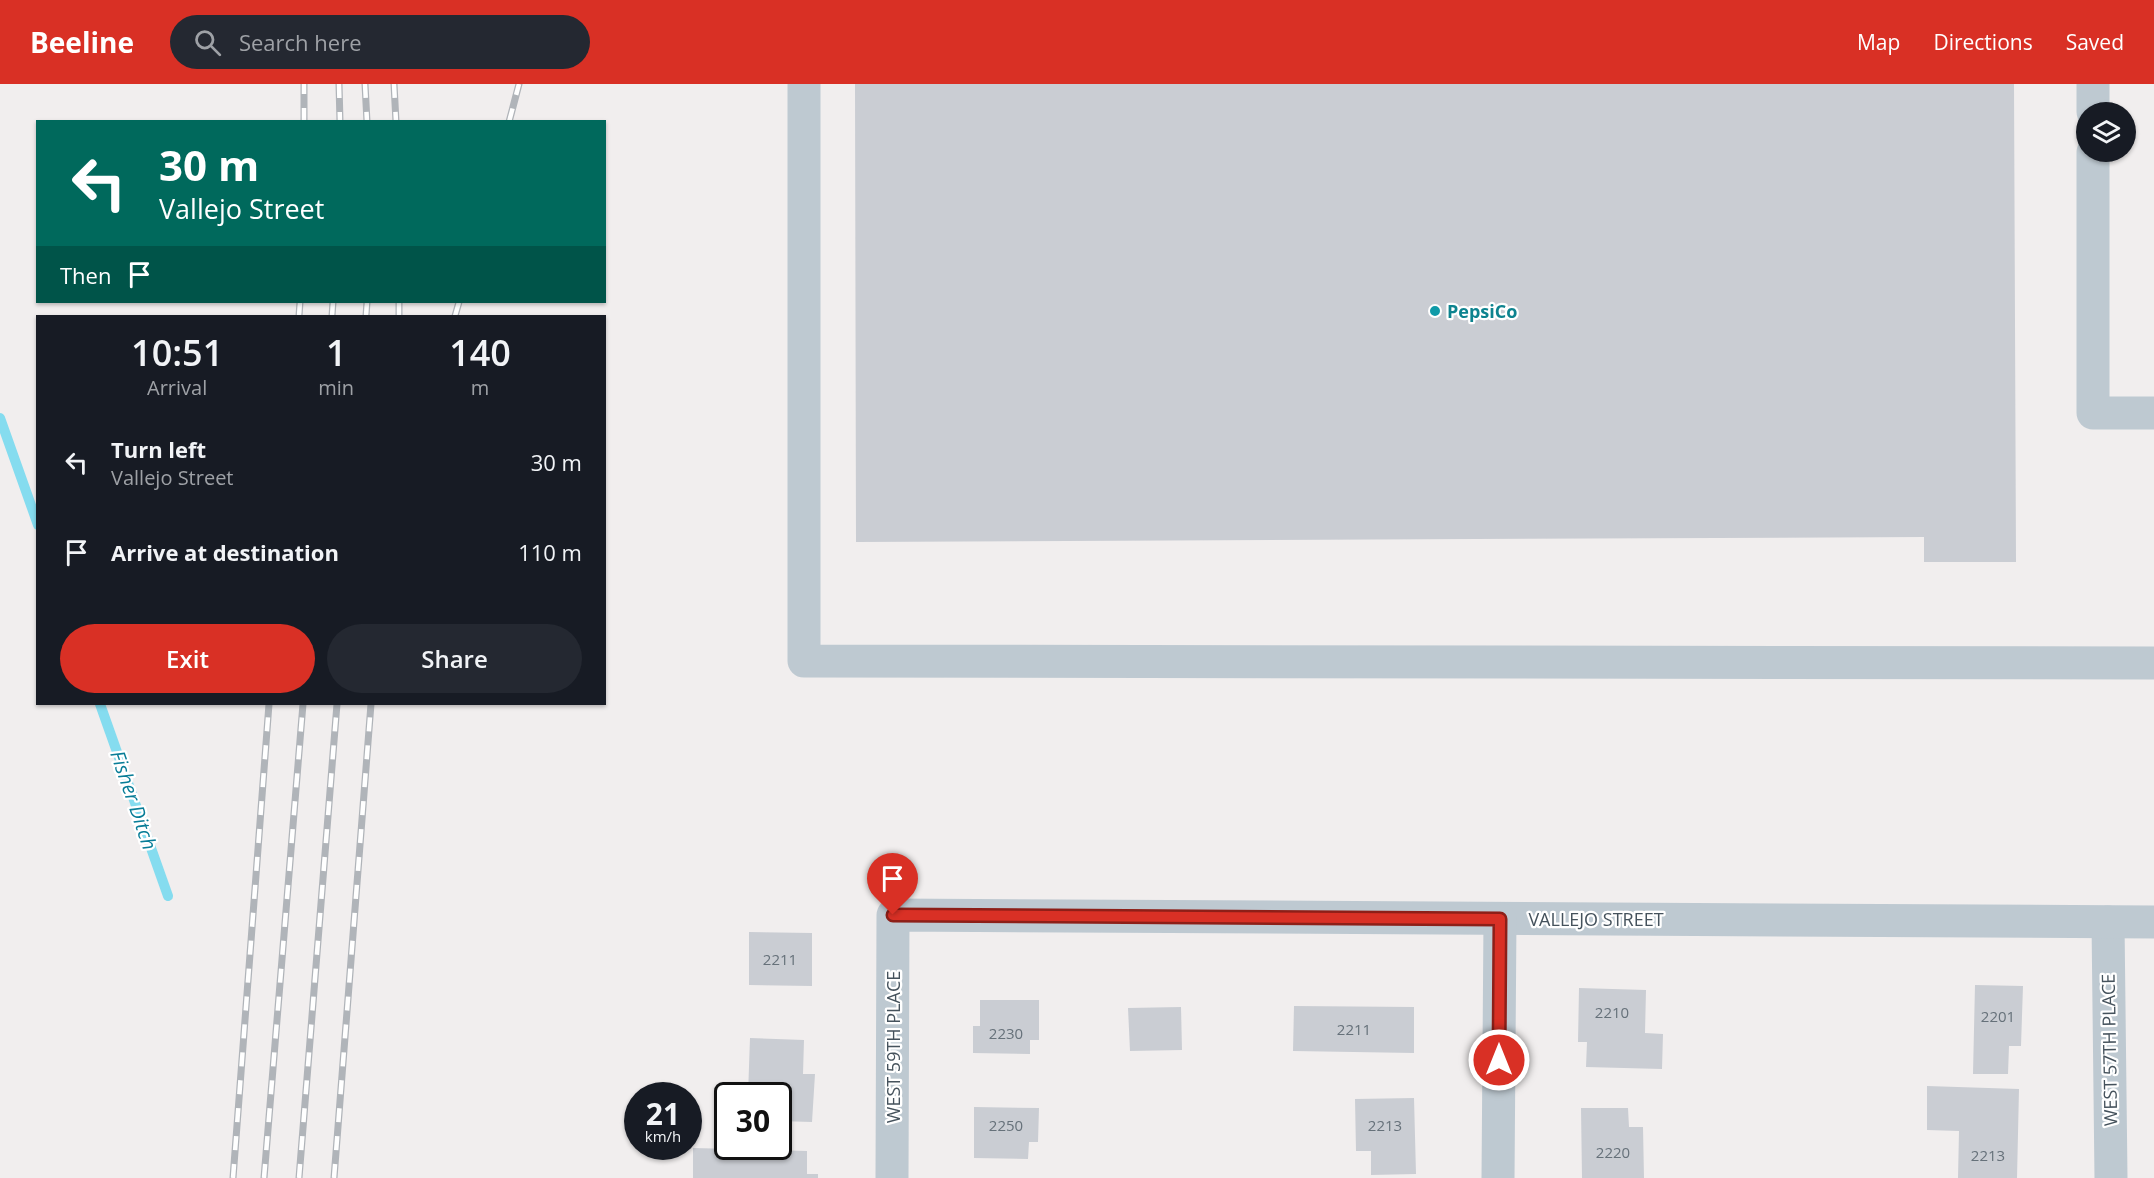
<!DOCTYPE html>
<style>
:root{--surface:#171b24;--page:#242831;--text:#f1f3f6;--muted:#9ea1a6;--accent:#d93025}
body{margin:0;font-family:"Open Sans",sans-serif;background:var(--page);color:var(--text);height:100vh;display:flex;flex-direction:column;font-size:22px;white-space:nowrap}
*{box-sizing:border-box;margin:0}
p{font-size:20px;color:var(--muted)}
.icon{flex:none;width:33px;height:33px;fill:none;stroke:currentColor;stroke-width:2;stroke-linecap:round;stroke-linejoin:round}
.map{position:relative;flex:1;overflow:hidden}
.side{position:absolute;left:36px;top:231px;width:570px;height:390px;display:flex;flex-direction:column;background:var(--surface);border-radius:0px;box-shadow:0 2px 4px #0004}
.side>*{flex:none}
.top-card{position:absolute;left:36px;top:36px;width:570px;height:183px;border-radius:0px;box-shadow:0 2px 4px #0004;background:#00695c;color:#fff;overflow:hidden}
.fabs{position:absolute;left:2076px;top:18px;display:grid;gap:12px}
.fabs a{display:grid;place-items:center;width:60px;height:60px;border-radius:50%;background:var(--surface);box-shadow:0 2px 4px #0004;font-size:30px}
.speed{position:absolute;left:624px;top:998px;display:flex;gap:12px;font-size:30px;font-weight:700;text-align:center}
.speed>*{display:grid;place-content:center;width:78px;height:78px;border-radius:50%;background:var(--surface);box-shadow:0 2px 4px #0004;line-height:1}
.speed small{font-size:15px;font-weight:400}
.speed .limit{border:3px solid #111;border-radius:9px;background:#fff;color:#111}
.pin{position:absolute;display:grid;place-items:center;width:51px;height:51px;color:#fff;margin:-62px -26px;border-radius:50% 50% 50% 0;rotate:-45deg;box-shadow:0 0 6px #0007}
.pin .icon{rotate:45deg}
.me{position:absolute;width:66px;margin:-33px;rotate:0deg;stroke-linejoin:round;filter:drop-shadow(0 0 4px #0008)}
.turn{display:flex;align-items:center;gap:21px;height:126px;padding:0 24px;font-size:27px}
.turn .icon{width:78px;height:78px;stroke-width:2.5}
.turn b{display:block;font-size:42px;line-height:51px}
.then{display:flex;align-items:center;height:57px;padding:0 24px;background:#0003;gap:12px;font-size:22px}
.eta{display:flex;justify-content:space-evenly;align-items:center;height:102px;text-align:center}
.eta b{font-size:36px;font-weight:600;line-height:42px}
.action{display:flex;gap:12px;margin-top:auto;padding:12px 24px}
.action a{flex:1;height:69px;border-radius:36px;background:var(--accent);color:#fff;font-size:24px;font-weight:600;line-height:69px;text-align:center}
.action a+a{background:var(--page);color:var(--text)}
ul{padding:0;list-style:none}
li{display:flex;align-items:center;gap:18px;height:90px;padding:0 24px}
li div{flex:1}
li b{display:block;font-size:22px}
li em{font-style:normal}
header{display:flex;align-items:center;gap:36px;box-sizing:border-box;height:84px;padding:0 30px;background:var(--accent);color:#fff}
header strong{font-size:28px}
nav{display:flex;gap:33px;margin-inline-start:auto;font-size:21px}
.search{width:420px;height:54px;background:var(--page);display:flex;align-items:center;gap:15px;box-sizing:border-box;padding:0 21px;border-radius:33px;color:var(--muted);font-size:22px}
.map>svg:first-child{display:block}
</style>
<header>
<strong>Beeline</strong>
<div class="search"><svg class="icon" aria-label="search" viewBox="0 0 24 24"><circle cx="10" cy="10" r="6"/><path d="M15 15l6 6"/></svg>Search here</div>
<nav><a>Map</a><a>Directions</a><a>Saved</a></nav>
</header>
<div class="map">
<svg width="2154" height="1094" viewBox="0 0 2154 1094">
<rect width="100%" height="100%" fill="#f1eeee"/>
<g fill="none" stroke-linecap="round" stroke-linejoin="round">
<g stroke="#85dcef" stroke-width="10">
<polyline points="0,334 38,441"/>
<polyline points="100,620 168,812"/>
</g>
</g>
<g fill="#cacdd3">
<polygon points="855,0 2014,0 2016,478 1924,478 1924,453 856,458"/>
<polygon points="749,848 812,849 812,902 749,901"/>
<polygon points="1975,901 2023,902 2021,962 2009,962 2008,990 1973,990"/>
<polygon points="1579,904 1646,906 1645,949 1663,950 1662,985 1586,983 1587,958 1578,958"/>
<polygon points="980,916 1039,916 1039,956 1030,956 1030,970 973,969 973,942 980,942"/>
<polygon points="1294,922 1414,923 1414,969 1293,967"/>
<polygon points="1181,923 1182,966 1130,967 1128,924"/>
<polygon points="750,954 804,956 803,990 815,990 812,1038 778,1037 778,1011 748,1011"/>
<polygon points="1927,1002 2019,1005 2017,1094 1958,1094 1959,1047 1927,1046"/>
<polygon points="1414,1014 1416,1090 1371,1091 1371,1067 1356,1067 1355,1015"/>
<polygon points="974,1023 1039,1024 1038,1058 1029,1058 1028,1075 974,1074"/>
<polygon points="1581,1024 1628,1024 1629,1043 1643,1043 1644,1094 1582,1094"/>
<polygon points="693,1064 807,1067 807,1090 818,1090 818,1094 693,1094"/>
</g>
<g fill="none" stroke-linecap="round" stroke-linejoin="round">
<g stroke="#bec9d1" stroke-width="33">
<polyline points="804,0 804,577 2154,579"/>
<polyline points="2093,28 2093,0"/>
<polyline points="2093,68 2093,329 2154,329"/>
<polyline points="2108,838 2111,1094"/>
<polyline points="892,1094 893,831 2154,838"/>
<polyline points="1498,1094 1500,835"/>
</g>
<g stroke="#b0b4b9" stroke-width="7">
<g id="rail">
<polyline points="339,0 340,38"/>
<polyline points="365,0 367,38"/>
<polyline points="394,0 396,38"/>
<polyline points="304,38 304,0"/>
<polyline points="509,38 519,0"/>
<polyline points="299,232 300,218"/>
<polyline points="332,232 333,218"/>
<polyline points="366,232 367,218"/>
<polyline points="399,232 399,218"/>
<polyline points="455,232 459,218"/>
<polyline points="233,1094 269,620"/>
<polyline points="264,1094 303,620"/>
<polyline points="299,1094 337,620"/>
<polyline points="334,1094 371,620"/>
</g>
</g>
<use href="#rail" stroke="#fff" stroke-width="4.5" stroke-dasharray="14" stroke-linecap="butt"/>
</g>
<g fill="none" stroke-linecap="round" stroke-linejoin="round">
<g stroke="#8d1f18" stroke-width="15">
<polyline id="route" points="893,831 1500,835 1499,976"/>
</g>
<use href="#route" stroke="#d93025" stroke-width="10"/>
</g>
<circle fill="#0f9aa8" stroke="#fff" stroke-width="2" cx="1435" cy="227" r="6"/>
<g text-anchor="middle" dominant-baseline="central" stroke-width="4.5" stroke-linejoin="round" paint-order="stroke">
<g font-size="15" fill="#66717a">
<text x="780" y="875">2211</text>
<text x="1612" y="928">2210</text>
<text x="1998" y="932">2201</text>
<text x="1354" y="945">2211</text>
<text x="1006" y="949">2230</text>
<text x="1006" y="1041">2250</text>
<text x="1385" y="1041">2213</text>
<text x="1613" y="1068">2220</text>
<text x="1988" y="1071">2213</text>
</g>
<g font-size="18" font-weight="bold" fill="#0d838f" stroke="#fff" text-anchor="start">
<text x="1447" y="227">PepsiCo</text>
</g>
<g font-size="18" fill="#45525c" stroke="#fff">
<text x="1596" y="835">VALLEJO STREET</text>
<text transform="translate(893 963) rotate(-90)">WEST 59TH PLACE</text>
<text transform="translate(2109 966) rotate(-91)">WEST 57TH PLACE</text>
</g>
<g font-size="20" font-style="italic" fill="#087d97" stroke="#fff">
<text transform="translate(134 716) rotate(71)">Fisher Ditch</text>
</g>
</g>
</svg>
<div class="fabs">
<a><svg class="icon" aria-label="layers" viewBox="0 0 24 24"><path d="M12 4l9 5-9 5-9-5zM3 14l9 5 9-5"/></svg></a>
</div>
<div class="speed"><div>21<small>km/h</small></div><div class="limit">30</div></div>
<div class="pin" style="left:893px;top:831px;background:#d93025"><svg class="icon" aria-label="arrive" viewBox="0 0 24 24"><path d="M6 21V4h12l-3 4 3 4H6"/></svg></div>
<svg class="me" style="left:1499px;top:976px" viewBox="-20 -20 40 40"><circle r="17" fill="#d93025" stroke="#fff" stroke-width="3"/><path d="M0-11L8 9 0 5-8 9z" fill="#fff"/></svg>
<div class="top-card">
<div class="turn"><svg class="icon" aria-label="left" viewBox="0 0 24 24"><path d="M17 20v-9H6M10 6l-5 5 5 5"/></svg><div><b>30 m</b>Vallejo Street</div></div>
<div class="then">Then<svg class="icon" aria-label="arrive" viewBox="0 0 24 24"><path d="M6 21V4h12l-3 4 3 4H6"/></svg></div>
</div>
<section class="side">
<div class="eta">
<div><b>10:51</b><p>Arrival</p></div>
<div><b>1</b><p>min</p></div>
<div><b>140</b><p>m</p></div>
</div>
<ul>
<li><svg class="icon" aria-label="left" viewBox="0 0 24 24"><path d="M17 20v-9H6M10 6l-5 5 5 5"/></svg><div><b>Turn left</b><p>Vallejo Street</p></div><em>30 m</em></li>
<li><svg class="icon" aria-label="arrive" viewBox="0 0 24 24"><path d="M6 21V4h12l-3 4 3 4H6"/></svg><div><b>Arrive at destination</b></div><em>110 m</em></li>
</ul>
<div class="action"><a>Exit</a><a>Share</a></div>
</section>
</div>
